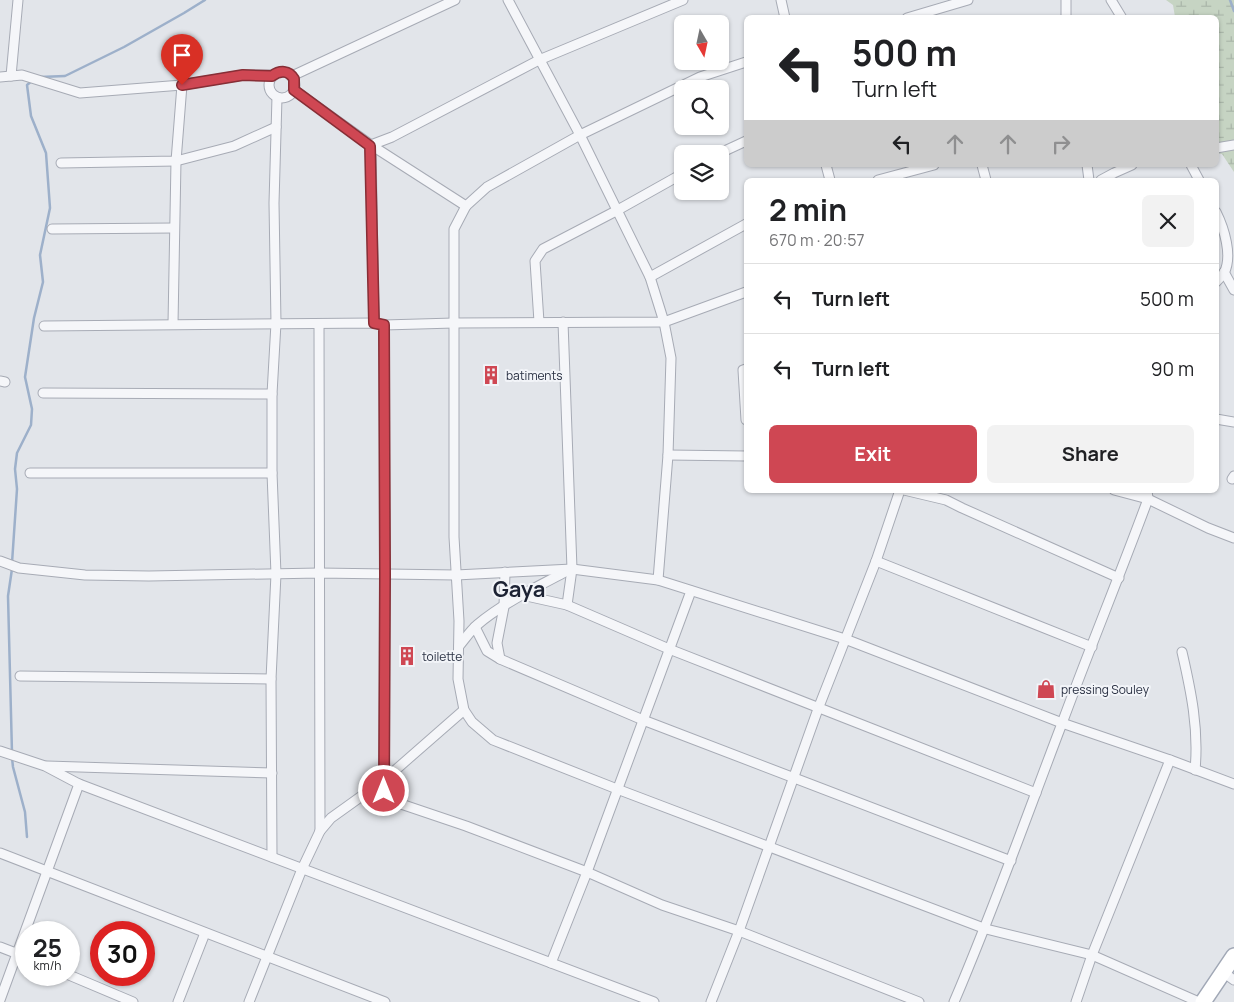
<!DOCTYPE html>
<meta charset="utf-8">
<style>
:root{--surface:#fff;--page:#f2f2f2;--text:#202124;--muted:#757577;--line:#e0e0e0;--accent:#cf4753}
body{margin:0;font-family:Manrope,sans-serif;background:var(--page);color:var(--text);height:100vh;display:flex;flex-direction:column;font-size:19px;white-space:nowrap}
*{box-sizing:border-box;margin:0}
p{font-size:16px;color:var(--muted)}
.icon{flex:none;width:28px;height:28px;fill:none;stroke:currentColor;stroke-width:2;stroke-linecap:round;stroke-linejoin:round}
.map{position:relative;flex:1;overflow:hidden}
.sheet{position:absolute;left:744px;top:178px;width:475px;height:315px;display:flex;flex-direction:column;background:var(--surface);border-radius:8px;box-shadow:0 1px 4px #0004}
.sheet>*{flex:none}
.hud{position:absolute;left:744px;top:15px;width:475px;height:152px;border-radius:8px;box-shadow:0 1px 4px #0004;background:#fff;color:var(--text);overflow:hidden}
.needle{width:32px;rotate:171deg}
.buttons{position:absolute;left:674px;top:15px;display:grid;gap:10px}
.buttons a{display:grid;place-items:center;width:55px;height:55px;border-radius:8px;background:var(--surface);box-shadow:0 1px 4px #0004;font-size:25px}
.speed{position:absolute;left:15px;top:921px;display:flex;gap:10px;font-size:25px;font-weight:700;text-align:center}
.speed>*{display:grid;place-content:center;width:65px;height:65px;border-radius:50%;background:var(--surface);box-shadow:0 1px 4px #0004;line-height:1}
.speed small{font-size:12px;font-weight:400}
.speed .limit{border:8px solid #d22;background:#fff;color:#111}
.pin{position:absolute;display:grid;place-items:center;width:42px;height:42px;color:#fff;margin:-51px -21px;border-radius:50% 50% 50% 0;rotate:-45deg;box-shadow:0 0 5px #0007}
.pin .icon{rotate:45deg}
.me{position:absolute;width:55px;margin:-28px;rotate:0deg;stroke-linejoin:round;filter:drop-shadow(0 0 4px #0008)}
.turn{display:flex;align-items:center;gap:18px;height:105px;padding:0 25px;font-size:22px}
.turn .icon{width:65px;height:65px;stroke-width:2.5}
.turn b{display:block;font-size:35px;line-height:42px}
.lanes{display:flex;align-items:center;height:48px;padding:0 25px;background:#0003;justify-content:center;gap:25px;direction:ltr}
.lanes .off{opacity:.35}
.round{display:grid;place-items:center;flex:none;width:52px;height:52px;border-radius:8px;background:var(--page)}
.head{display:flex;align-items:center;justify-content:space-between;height:85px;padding:0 25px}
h1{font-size:30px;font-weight:700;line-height:38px}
.action{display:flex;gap:10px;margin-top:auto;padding:10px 25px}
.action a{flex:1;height:58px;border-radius:8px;background:var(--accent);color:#fff;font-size:20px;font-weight:700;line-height:58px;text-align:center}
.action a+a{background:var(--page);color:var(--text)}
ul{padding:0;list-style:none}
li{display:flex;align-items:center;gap:15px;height:70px;padding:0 25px;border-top:1px solid var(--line)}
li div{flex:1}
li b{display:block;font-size:19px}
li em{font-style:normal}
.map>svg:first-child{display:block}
</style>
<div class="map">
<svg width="1234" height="1002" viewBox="0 0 1234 1002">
<defs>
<pattern id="wetland-marsh" width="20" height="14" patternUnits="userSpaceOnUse" patternTransform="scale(1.25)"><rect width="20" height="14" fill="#c6d4c3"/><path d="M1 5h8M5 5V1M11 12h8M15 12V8" fill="none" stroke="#aab6a9"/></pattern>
</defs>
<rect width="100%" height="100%" fill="#e2e5ea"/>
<polygon fill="url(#wetland-marsh)" points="1166,0 1234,0 1234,172 1222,154 1216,153 1216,18 1175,17 1173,5"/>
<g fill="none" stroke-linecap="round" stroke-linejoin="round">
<g stroke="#9db0ca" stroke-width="2.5">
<polyline points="1230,0 1234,11"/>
<polyline points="40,77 65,76 124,47 184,13 205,0"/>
<polyline points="12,563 17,489 15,469 17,453 31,425 32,409 25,377 34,318 43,282 40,255 50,208 46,153 31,116 27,85 33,80"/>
<polyline points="12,569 8,596 12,753"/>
<polyline points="12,758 13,767 25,812 27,837"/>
</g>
<g stroke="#a7abb5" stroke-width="11">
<g id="minor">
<polyline points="508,0 580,135 650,277 664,322 671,358 668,455 658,580"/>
<polyline points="781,0 785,18"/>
<polyline points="1111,0 1122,18"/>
<polyline points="907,18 968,0"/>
<polyline points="1066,18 1066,0"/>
<polyline points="746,62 700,77 580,135 487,187 466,206 454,229 454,537 459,621 458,679 464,710 472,722 493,740 617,789 986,929 1092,955 1199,1002"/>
<circle cx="282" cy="85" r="13"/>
<polyline points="11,76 18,0"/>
<polyline points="292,76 455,0"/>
<polyline points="0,77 22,75 80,93 182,85 243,75 272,75"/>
<polyline points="294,90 371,145 466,206"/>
<polyline points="1216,148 1234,145"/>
<polyline points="718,154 746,141"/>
<polyline points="61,163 176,161 234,146 276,127"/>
<polyline points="826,165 830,180"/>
<polyline points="982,165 986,180"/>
<polyline points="1087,165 1089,180"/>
<polyline points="1191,165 1199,180"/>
<polyline points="878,180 934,165"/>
<polyline points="1101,180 1114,173 1132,165"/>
<path d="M 1216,212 C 1224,228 1233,256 1224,273 C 1222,276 1219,279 1216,282"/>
<polyline points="52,229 174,228"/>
<polyline points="1224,272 1234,290"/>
<polyline points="650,277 746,224"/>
<polyline points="539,322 535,261 543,249 616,211 682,174"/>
<polyline points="563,322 572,569 567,605"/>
<polyline points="374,323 371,145 392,137 539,60 683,0"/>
<polyline points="173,324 176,161 182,85"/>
<polyline points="319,324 320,831"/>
<polyline points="384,325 385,575 384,791 395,802 466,826 587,872 662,905 739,931 919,1002"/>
<polyline points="44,326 374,323 384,325 454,323 664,322 746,292"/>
<polyline points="746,369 743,370 746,420"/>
<polyline points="0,381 5,382"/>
<polyline points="43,393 272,394"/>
<polyline points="1216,419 1234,422"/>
<polyline points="668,455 746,456"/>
<polyline points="30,473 272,473"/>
<polyline points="1232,479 1234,476"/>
<polyline points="904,490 946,500 962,508 1119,578"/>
<polyline points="1114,490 1148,499 1208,528 1234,538"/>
<polyline points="0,561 19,568 85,575 149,576 319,573 456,575 572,569 658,580 845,639 1062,723 1170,760 1234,784"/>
<polyline points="876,561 1092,647"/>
<polyline points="522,595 567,605 669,649 1036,793"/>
<polyline points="475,627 487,651 500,659 643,720 1011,861"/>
<path d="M 459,646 C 465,639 470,631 477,625 C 503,603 537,587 567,571"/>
<path d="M 1182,652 C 1191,691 1199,729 1195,770"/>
<polyline points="500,659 497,643 504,607 505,572"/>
<polyline points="20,676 271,679"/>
<polyline points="0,751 45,766 79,784 654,1002"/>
<polyline points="47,766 272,773"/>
<polyline points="0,853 385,1002"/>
<polyline points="272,857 271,679 276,574 272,473 272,394 276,323 274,203 277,97"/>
<polyline points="0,947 26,957"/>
<polyline points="551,963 587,872 691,591"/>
<polyline points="1223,972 1234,980"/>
<polyline points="69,975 133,1002"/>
<polyline points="0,1000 79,784"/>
<polyline points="178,1002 205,933"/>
<polyline points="249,1002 302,869 320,831 331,818 384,780 464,710"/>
<polyline points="711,1002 739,931 818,709 876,561 900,490"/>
<path d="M 954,1002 C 993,911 1026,818 1061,726 C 1089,650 1120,575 1148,499 L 1147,490"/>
<polyline points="1076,1002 1092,955 1170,760"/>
</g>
</g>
<g stroke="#a1a8b6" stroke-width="18">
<polyline id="primary" points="1203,1002 1234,956"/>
</g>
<use href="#minor" stroke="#f5f6f9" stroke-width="9"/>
<use href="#primary" stroke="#fff" stroke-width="15"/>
</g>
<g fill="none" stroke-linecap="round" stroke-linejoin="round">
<g stroke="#872e36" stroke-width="12">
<path id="route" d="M 182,85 L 243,75 L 272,76 C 280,70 289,70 294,79 L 294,90 L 370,146 L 374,323 L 384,325 L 385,575 L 384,791"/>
</g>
<use href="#route" stroke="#cf4753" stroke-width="9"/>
</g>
<defs>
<g id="building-bare" transform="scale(1.5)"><path d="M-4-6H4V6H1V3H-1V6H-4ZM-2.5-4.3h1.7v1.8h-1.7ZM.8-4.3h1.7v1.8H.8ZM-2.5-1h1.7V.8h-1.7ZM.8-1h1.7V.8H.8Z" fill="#cf4753" stroke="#f2f4f8" stroke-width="2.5" paint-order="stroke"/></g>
<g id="shop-bare" transform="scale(1.5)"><path d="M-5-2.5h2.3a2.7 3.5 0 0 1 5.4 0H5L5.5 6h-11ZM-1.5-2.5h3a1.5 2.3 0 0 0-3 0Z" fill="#cf4753" stroke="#f2f4f8" stroke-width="2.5" paint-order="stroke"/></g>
</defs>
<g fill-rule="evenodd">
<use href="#building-bare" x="491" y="375"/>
<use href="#building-bare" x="407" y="656"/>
<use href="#shop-bare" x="1046" y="689"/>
</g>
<g text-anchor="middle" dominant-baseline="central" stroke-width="4" stroke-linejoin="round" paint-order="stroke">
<g font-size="12" fill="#2a3143" stroke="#f2f4f8" text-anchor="start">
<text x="506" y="375">batiments</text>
<text x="422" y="656">toilette</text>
<text x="1061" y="689">pressing Souley</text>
</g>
<g font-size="22" font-weight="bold" fill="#1c2233" stroke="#f2f4f8">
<text x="519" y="589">Gaya</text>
</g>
</g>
</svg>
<div class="buttons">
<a><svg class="needle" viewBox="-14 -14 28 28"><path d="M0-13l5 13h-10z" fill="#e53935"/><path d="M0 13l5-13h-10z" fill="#757577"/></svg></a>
<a><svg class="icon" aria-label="search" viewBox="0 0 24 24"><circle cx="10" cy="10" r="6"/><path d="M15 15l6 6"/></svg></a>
<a><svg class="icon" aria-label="layers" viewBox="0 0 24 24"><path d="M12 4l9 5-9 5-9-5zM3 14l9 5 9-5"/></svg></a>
</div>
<div class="speed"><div>25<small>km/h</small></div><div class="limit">30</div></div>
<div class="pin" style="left:182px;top:85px;background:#d93025"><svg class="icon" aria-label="arrive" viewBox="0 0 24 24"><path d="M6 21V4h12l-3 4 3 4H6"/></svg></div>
<svg class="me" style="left:384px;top:791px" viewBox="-20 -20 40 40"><circle r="17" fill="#cf4753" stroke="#fff" stroke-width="3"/><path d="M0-11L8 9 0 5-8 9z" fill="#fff"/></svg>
<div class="hud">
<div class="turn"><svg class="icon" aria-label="left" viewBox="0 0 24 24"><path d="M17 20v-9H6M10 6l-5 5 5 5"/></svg><div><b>500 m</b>Turn left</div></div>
<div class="lanes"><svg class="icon" aria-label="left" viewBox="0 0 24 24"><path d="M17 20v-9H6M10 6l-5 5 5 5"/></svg><svg class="icon off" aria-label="ahead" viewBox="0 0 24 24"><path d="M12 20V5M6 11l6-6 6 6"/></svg><svg class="icon off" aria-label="ahead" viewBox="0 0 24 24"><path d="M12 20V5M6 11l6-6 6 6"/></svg><svg class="icon off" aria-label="right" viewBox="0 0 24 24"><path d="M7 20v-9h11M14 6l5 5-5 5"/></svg></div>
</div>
<section class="sheet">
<div class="head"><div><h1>2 min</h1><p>670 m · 20:57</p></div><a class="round"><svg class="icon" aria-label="close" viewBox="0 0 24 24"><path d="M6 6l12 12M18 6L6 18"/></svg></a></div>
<ul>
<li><svg class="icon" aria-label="left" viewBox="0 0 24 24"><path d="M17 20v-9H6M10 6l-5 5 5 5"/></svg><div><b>Turn left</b></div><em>500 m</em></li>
<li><svg class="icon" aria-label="left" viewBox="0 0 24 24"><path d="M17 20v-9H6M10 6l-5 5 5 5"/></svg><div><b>Turn left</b></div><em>90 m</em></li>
</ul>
<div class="action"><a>Exit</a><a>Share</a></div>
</section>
</div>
